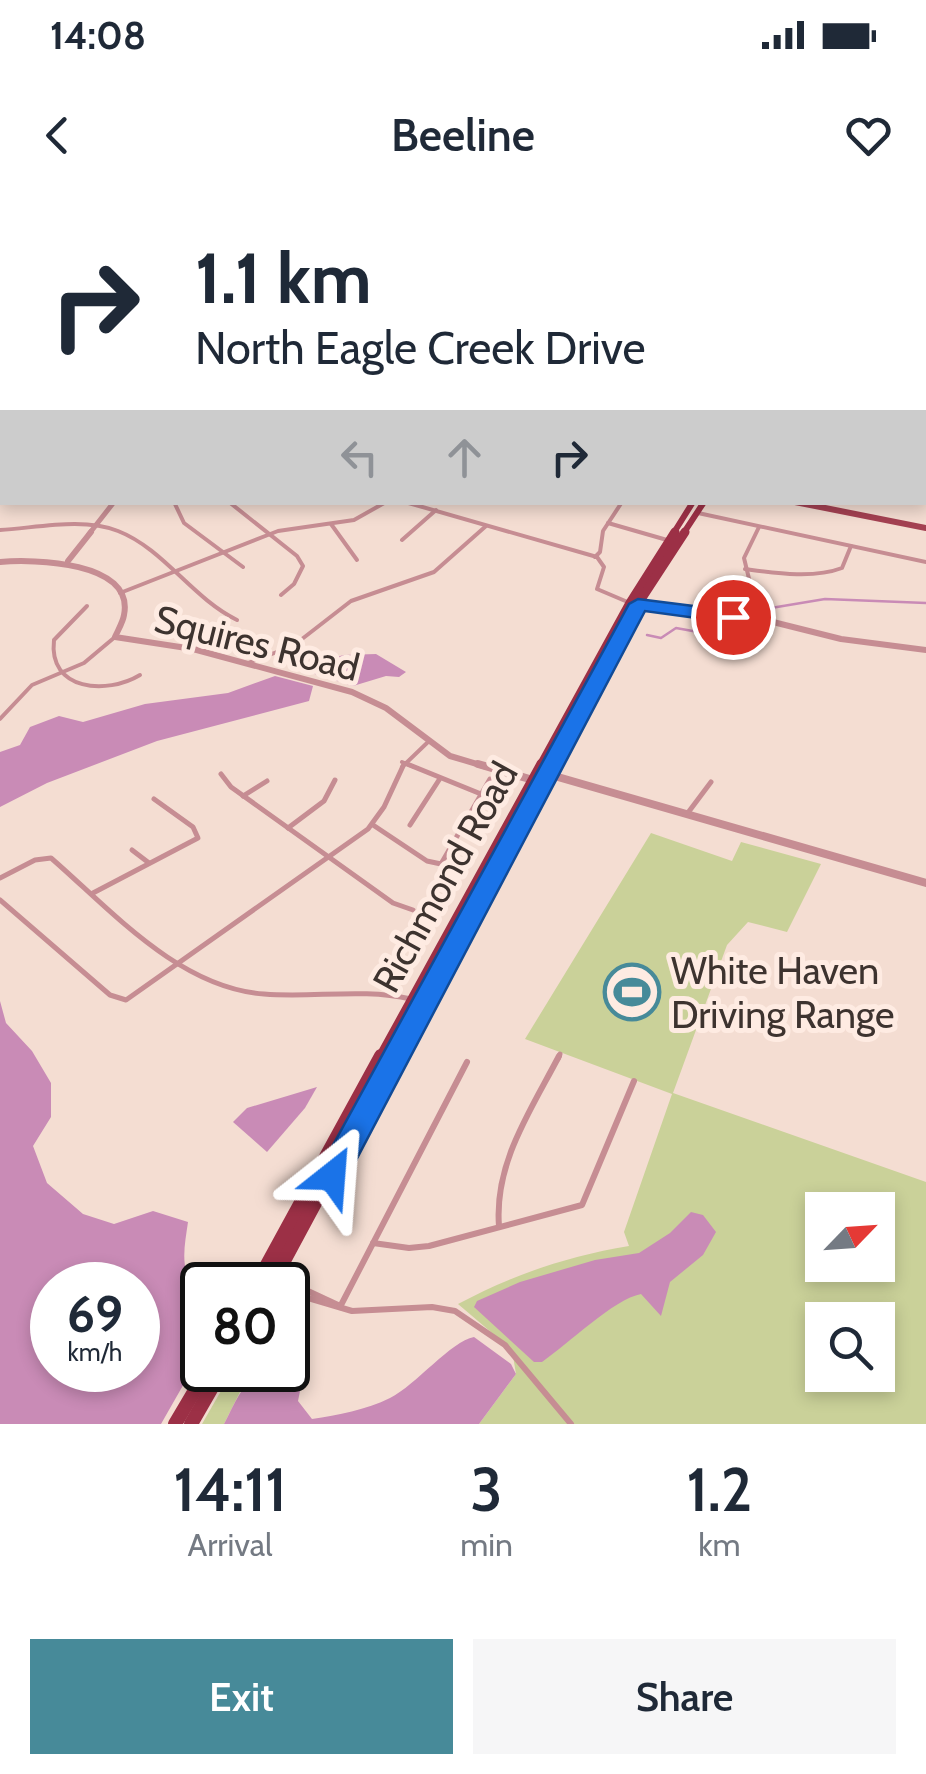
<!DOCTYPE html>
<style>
:root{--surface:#fff;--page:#f6f6f7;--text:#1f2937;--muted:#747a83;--accent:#478a99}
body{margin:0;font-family:Cabin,sans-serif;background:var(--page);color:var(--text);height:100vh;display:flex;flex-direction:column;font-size:38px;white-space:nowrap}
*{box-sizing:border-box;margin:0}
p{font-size:32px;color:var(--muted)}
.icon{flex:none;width:55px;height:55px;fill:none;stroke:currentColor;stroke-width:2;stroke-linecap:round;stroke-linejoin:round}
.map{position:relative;height:1224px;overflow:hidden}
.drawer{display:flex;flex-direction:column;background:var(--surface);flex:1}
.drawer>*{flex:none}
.guide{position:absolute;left:0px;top:0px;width:928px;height:305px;box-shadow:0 5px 15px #0003;background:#fff;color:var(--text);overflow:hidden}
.needle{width:65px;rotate:65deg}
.fabs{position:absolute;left:805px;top:992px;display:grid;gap:20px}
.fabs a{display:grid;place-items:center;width:90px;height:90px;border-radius:0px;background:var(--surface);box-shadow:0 5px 15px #0003;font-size:50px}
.speed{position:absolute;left:30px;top:1062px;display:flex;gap:20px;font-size:50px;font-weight:700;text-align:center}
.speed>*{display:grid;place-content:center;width:130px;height:130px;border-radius:50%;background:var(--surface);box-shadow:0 5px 15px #0003;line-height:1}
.speed small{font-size:25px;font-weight:400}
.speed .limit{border:5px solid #111;border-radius:15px;background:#fff;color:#111}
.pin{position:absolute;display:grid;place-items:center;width:85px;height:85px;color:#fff;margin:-42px;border:5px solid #fff;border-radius:50%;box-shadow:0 2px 10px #0007}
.me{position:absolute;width:110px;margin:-55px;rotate:28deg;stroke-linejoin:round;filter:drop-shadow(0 0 8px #0008)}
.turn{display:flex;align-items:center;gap:35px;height:210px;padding:0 30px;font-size:45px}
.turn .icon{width:130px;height:130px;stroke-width:2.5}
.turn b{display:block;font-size:70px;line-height:85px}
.lanes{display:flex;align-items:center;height:95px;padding:0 30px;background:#0003;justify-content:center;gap:50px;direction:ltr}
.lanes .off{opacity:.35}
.eta{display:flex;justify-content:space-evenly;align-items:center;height:170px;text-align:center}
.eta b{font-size:60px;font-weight:600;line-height:70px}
.cta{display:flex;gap:20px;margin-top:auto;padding:20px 30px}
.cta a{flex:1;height:115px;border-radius:0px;background:var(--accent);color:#fff;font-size:40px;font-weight:600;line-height:115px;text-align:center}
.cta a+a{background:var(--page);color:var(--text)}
.status{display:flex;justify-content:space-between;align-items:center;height:70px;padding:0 50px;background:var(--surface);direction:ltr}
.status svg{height:28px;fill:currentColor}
header{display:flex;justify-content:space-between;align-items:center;height:130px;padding:0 30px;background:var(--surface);font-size:45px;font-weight:600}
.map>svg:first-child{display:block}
</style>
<div class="status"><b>14:08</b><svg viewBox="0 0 49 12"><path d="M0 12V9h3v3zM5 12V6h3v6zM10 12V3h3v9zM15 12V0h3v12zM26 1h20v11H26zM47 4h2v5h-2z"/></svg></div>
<header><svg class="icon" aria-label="back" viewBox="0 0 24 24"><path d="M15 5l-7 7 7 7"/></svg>Beeline<svg class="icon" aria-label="heart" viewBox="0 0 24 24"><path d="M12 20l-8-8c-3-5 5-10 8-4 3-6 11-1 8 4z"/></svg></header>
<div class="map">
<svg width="926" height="1224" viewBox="0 0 926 1224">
<rect width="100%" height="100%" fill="#f4ddd2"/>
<g fill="#cad199" fill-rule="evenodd">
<path d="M 651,633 L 732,661 L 741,642 L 821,664 L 787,732 L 748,722 L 727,745 L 673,893 L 926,982 L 926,1224 L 479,1224 L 516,1174 L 512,1150 L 458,1104 C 512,1075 568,1056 629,1046 L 624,1032 L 672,894 L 525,839 ZM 822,1010 L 878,1010 L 878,1065 L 822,1065 ZM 822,1120 L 878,1120 L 878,1175 L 822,1175 Z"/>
<polygon points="233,1170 251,1170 224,1224 202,1224"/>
</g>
<g fill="#c98bb6" fill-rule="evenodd">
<polygon points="376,454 406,472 399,477 386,476 353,486 302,470 305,465 344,455"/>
<polygon points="275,476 313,486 309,501 157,541 47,583 0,607 0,552 20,545 30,527 59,516 83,522 145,504 228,493"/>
<path d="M 0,801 L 6,823 L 32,851 L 51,883 L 51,917 L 33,946 L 47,983 L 83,1014 L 114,1024 L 153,1011 L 188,1022 C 184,1050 178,1075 202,1095 L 202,1152 L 161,1224 L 0,1224 ZM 52,1085 L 138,1085 L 138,1170 L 52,1170 Z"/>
<polygon points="317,887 305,908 267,952 233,922 247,908"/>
<path d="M 691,1012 L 703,1015 L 716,1032 L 703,1055 L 670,1082 L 661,1116 L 641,1094 C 614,1099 568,1144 542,1162 L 534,1162 L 474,1107 L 477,1101 L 520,1082 L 595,1060 L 639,1053 L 670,1033 Z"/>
<path d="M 474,1137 L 511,1164 L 516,1174 L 479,1224 L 224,1224 C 241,1191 246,1170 288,1170 L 288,1166 L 303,1176 L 298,1201 L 312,1219 C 338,1215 366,1210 390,1198 C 416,1185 451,1141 474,1137 Z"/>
</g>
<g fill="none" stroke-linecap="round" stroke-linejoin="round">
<g stroke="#c98bb6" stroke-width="2.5">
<polyline points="765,409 825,399 926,403"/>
<polyline points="647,435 661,438 676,428 698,432 740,423"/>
</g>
<g stroke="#c68d93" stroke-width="2.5">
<polyline points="313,0 319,2"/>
<polyline points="337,2 341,0"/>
<polyline points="473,2 483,1"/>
<polyline points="590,2 604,0"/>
<polyline points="0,111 0,118"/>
</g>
<g stroke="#c68d93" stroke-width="4">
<polyline points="174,302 184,323 243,367"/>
<polyline points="229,302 297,356 303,366 294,384 281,395"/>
<polyline points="405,302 597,357 604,367 597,389 630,403"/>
<polyline points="0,303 18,302"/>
<polyline points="698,313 926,362"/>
<polyline points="608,323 667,340"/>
<polyline points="331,324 357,360"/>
<polyline points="759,327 744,358 759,420"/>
<path d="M 0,330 C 36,328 83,317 118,331 C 164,349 192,398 237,420"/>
<polyline points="402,340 436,310"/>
<polyline points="595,357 600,352 603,331 622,302"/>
<path d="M 745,369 C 775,373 813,379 842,368 L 851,346"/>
<polyline points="120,393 278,331 354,320 386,302"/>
<path d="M 87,406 L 54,440 C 48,491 107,495 140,475"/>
<polyline points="248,463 293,446 351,401 434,372 486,326"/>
<polyline points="0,519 32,485 84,463 115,437"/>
<polyline points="402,562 414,567"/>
<polyline points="402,567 428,542"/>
</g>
<g stroke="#c68d93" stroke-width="5">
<polyline points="407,564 481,594"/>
<polyline points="221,574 231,587 393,703 413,710"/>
<polyline points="243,596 267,581"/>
<polyline points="687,614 711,582"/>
<polyline points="373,625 427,661 441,664 490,579"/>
<polyline points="410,625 439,580"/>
<polyline points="288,628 324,601 335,580"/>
<polyline points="132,650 149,663"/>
<path d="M 0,678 L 35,660 L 51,658 C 111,710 179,788 264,794 C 314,798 361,788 411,799"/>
<polyline points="93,693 198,638 193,627 154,599"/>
<polyline points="0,700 110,795 126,800 368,629 384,607 404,564"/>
<polyline points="558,859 560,854"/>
</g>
<g stroke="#c68d93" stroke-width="6">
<path d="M 499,1026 C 494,963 531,910 559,856"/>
<polyline points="373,1043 409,1048 429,1046 582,1005 634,881"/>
<polyline points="280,1078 338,1105"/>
<polyline points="288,1092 352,1111 432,1107 455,1111 505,1145 571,1224"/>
<polyline points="340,1107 467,862"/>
</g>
<polyline stroke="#c68d93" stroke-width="5" points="89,334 114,302"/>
<g stroke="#c68d93" stroke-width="6">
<polyline points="68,361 91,332"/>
<path d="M 0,362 C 33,359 135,361 124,415 C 123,422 118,430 115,437 L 193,449 L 352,492 L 386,508 L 450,556 L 487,567"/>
<polyline points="635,404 773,422 841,439 926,450"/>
</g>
<g stroke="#c68d93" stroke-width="8">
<polyline points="478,564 533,580"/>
<polyline points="544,573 926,683"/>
</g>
<polyline stroke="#a44152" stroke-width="6" points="795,302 926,328"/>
<g stroke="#9c3046" stroke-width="6">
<polyline points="673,334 693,302"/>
<polyline points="683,334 704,302"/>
</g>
<g stroke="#9c3046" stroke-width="9">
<polyline points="540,567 630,403 675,332"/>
<polyline points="550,567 638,404 685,332"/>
</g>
<g stroke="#9c3046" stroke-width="11">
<polyline points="380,859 542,564"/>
<polyline points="393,859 552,564"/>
</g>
<g stroke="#9c3046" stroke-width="14">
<polyline points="256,1085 381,856"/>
<polyline points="271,1085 394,856"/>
<polyline points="175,1224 207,1170"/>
<polyline points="191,1224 222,1170"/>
</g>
<g stroke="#951e3b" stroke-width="6">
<polyline points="22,0 31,2"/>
<polyline points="41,0 52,2"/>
<polyline points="128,2 136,0"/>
<polyline points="668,2 717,0"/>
<polyline points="717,2 887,2"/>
<polyline points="910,2 924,0"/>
</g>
</g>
<polygon fill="#1a73e8" stroke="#114b97" stroke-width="2.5" points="638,399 733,411 743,417 733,423 645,411 343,985 332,989 321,985 317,976 321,967 629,404"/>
<defs>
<g id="stadium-ring" transform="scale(2.875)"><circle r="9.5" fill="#feebe2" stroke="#478a99" stroke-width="1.5"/><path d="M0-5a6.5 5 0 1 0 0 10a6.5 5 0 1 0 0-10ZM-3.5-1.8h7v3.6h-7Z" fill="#478a99"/></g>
</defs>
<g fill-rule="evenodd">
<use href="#stadium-ring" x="632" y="792"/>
</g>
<g text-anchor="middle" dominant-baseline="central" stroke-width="10" stroke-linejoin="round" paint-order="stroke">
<g font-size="38" fill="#3d332f" stroke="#feebe2">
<text transform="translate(257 443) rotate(14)">Squires Road</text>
<text transform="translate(445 677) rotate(-61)">Richmond Road</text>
</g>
<g font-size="38" fill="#3d332f" stroke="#feebe2" text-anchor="start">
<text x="671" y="770">White Haven<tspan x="671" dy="44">Driving Range</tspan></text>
</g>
</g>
</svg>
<div class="fabs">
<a><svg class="needle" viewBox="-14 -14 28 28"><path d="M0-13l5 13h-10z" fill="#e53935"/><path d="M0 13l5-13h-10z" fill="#747a83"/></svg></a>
<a><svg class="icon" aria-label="search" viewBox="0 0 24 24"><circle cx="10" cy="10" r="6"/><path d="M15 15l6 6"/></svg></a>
</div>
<div class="speed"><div>69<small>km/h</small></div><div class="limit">80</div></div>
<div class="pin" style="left:733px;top:417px;background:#d93025"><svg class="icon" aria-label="arrive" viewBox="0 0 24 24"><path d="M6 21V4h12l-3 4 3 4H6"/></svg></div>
<svg class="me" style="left:332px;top:976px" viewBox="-20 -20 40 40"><path d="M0-17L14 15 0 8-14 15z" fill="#1a73e8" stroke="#fff" stroke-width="4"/></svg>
<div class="guide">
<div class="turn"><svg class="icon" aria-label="right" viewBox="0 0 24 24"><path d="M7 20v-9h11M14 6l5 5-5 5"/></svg><div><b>1.1 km</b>North Eagle Creek Drive</div></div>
<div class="lanes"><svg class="icon off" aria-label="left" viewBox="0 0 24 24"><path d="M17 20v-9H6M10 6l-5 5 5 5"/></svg><svg class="icon off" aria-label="ahead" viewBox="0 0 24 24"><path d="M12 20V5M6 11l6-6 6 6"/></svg><svg class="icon" aria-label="right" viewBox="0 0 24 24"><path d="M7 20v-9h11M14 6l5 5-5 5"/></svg></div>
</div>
</div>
<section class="drawer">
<div class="eta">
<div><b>14:11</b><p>Arrival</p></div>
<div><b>3</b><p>min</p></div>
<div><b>1.2</b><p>km</p></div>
</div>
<div class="cta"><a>Exit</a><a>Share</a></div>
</section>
